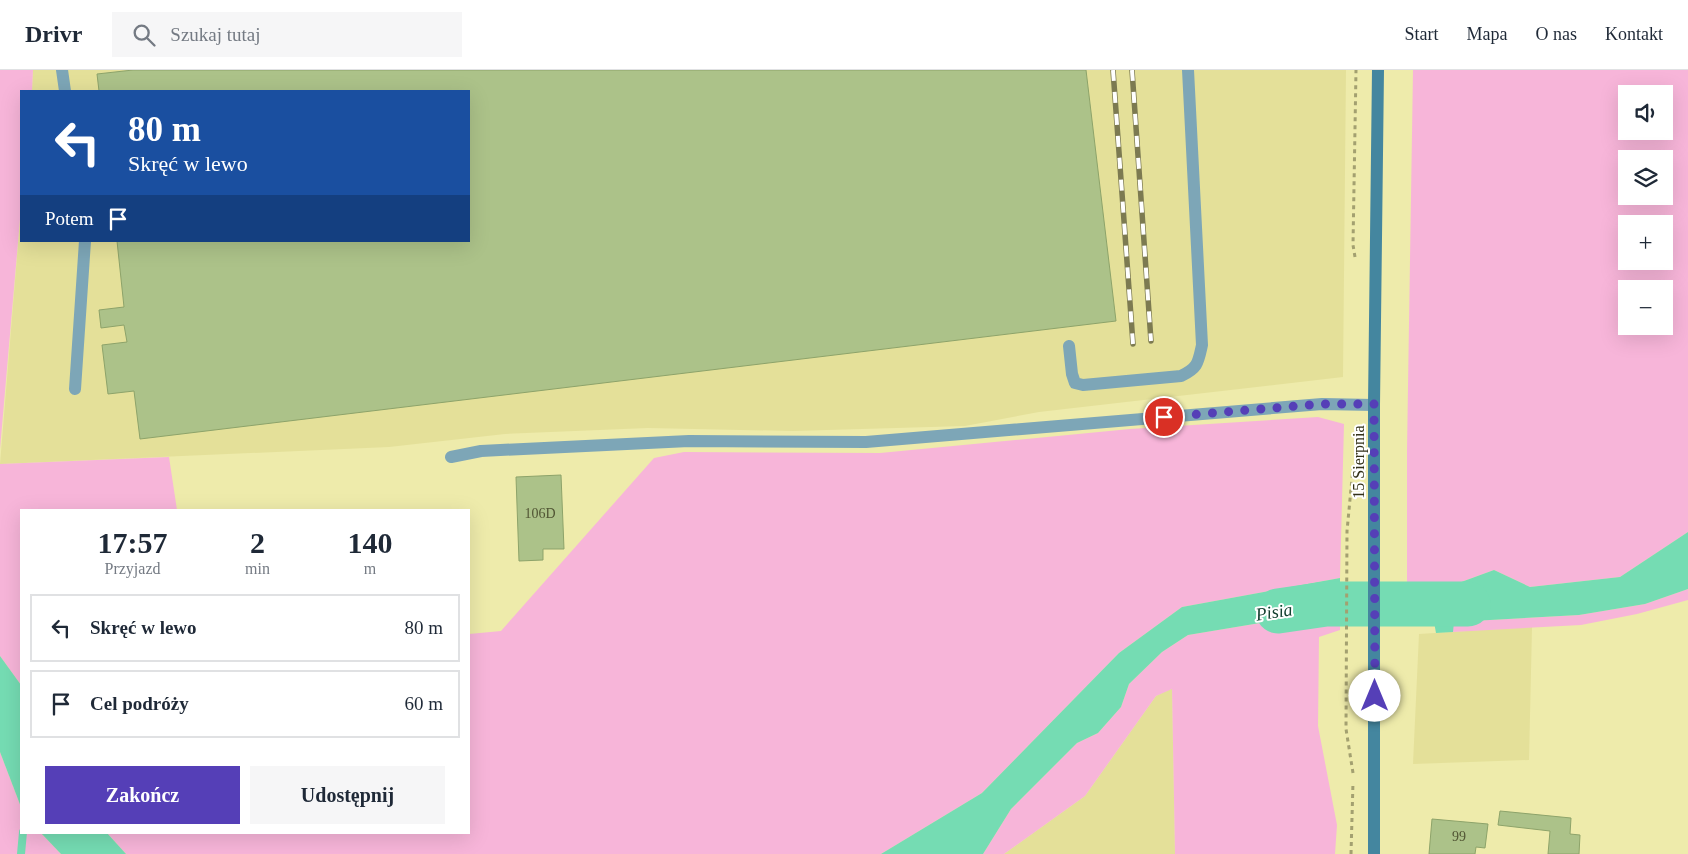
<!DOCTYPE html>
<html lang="pl">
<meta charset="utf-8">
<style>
:root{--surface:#fff;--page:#f6f6f7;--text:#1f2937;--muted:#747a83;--line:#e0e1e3;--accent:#553fb7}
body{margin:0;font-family:Georgia,serif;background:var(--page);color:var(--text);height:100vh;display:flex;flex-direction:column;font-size:19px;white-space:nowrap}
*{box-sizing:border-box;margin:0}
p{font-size:16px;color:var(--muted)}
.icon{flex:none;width:28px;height:28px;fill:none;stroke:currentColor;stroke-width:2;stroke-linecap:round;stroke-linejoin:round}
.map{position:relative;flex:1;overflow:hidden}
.side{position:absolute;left:20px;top:439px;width:450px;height:325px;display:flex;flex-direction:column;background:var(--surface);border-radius:0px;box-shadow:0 5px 20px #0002}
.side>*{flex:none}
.guide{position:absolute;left:20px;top:20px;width:450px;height:152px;border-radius:0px;box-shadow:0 5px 20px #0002;background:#1a4fa0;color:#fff;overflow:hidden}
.controls{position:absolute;left:1618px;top:15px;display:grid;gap:10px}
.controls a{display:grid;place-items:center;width:55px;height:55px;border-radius:0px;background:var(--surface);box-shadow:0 5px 20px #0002;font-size:25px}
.pin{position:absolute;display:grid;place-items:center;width:42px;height:42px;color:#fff;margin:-21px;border:2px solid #fff;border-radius:50%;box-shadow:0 1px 5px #0007}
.me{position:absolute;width:55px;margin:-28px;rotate:0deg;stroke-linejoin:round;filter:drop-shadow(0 0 4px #0008)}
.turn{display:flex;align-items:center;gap:18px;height:105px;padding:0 25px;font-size:22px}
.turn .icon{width:65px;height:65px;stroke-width:2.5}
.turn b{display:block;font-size:35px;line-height:42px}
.then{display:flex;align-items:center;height:48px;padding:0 25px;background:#0003;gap:10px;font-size:19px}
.eta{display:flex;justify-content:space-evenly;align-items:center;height:85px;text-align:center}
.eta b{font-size:30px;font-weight:600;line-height:35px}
.primary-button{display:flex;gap:10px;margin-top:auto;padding:10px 25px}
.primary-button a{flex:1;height:58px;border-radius:0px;background:var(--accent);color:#fff;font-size:20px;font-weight:600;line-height:58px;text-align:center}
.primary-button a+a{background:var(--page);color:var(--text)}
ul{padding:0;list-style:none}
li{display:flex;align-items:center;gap:15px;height:68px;margin:0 10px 8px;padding:0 15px;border:2px solid var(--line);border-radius:0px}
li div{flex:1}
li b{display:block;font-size:19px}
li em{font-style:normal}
header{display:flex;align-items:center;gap:30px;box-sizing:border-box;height:70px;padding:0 25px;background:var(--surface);border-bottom:1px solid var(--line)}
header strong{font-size:24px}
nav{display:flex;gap:28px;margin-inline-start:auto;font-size:18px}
.search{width:350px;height:45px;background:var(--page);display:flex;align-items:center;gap:12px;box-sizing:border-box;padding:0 18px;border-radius:0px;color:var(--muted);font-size:19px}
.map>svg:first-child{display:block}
</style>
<header>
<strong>Drivr</strong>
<div class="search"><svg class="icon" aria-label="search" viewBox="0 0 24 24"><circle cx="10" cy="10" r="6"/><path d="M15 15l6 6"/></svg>Szukaj tutaj</div>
<nav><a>Start</a><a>Mapa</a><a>O nas</a><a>Kontakt</a></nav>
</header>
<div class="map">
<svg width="1688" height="784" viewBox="0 0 1688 784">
<rect width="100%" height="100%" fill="#eeebab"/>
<g fill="#e4e099">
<polygon points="33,0 1346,0 1343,307 1039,342 965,356 793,361 648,358 505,364 389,377 0,394 21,138 21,171 469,171 469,21 32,21"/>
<polygon points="1532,557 1529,690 1413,694 1419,564"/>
<polygon points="1172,618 1175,784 1004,784 1085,726 1156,626"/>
</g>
<g fill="#f7b5d9" fill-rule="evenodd">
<polygon points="0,0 33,0 32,21 21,21 21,138 0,379"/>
<path d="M 1413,0 L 1688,0 L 1688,462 L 1620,507 L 1530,517 L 1494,500 L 1453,515 L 1407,515 L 1407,380 ZM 1626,24 L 1664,24 L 1664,61 L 1626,61 ZM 1626,89 L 1664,89 L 1664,126 L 1626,126 ZM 1626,154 L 1664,154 L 1664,191 L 1626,191 ZM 1626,219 L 1664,219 L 1664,256 L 1626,256 Z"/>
<polygon points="1318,347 1344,354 1340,508 1182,537 1119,583 982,723 881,784 126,784 107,763 469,762 469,564 501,561 654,388 684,382 880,383 1130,359"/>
<polygon points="169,387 177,440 21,440 21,615 0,586 0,394"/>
<polygon points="1688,519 1688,530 1637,544 1581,555 1453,562 1453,552 1579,545 1645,534"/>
<polygon points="1266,552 1340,553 1340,560 1319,567 1318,656 1337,755 1335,784 1175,784 1172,619 1156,626 1085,726 1004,784 983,784 1011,739 1077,673 1098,663 1121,637 1129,614 1162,582 1188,565"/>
<polygon points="0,682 21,737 21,762 41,763 61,784 0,784"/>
</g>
<g fill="#75dcb3">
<polygon points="1688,462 1688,519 1645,534 1579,545 1454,552 1453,562 1436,563 1434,552 1407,553 1407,515 1453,515 1494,500 1530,517 1620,507"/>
<polygon points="1340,508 1340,553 1283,554 1266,552 1188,565 1162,582 1129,614 1121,637 1098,663 1077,673 1011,739 983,784 881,784 982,723 1119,583 1182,537"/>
<polygon points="0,586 21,615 21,737 0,682"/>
<polygon points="41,763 107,763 126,784 61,784"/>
</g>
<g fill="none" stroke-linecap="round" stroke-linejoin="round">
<polyline stroke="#75dcb3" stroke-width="8" points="21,784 23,762"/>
<polyline stroke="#75dcb3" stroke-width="45" points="1278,541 1326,534 1468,534"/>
</g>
<g fill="#acc289" stroke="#8da36a">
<polygon points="133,0 1086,0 1116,251 140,369 134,321 108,324 102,275 127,272 124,255 101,258 99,240 124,237 117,171 469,171 469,21 99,21 97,4"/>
<polygon points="561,405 564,479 543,479 543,490 519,491 516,407"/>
<polygon points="1500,741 1571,748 1570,764 1580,765 1579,784 1548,784 1550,761 1498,755"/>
<polygon points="1432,749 1488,754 1485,778 1476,777 1475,784 1429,784"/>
</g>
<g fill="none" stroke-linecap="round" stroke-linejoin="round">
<g stroke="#a3a070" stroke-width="3" stroke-dasharray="4 4" stroke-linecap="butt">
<polyline points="1355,187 1353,175 1356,0"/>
<polyline points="1353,703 1346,659 1347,461 1353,398"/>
<polyline points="1351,784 1353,712"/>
</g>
<g stroke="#7da6b7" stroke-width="12">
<polyline points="62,0 65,21"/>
<path d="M 1069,276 L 1072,304 L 1075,313 L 1083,315 L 1181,306 C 1198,298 1198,293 1202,275 L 1188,0"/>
<polyline points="75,319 85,171"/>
<polyline points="451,387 481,381 689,371 866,372 1322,334 1374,335"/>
</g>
<polyline stroke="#44869f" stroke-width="12" points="1374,784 1374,335 1378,0"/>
<g stroke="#7c7a51" stroke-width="5.5">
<g id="rail">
<polyline points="1113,0 1133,274"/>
<polyline points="1132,0 1151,271"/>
</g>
</g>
<use href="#rail" stroke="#fff" stroke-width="4" stroke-dasharray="11" stroke-linecap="butt"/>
</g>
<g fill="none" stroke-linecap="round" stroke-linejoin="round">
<polyline stroke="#553fb7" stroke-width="9" stroke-dasharray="0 16.2" points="1164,347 1322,334 1374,334 1375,626"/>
</g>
<g text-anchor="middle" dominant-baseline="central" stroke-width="4" stroke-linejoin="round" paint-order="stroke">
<g font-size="14" fill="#515534">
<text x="540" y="443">106D</text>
<text x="1459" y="766">99</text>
</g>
<g font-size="16" fill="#333118" stroke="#fff">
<text transform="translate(1358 392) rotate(-90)">15 Sierpnia</text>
</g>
<g font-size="18" font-style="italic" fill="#134030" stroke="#fff">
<text transform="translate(1274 542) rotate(-9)">Pisia</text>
</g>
</g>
</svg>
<div class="controls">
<a><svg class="icon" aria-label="sound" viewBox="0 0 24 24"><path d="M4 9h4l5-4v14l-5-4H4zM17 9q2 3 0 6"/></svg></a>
<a><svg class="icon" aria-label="layers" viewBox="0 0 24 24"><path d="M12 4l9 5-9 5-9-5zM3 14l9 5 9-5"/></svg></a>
<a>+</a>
<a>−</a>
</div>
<div class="pin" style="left:1164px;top:347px;background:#d93025"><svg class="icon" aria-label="arrive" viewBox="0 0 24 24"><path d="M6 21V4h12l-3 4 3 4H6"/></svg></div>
<svg class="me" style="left:1375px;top:626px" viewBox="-20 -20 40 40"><circle r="19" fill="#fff"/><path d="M0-13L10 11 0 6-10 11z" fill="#553fb7"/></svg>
<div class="guide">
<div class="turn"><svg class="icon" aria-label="left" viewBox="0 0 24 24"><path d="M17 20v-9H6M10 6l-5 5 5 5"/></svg><div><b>80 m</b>Skręć w lewo</div></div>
<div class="then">Potem<svg class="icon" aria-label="arrive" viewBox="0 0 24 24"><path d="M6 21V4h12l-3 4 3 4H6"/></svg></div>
</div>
<section class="side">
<div class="eta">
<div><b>17:57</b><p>Przyjazd</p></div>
<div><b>2</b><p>min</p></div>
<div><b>140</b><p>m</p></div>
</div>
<ul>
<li><svg class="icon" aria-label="left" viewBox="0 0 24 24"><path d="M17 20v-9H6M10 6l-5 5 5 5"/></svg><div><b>Skręć w lewo</b></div><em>80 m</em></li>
<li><svg class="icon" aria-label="arrive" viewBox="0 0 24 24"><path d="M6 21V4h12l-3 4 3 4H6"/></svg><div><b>Cel podróży</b></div><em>60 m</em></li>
</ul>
<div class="primary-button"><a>Zakończ</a><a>Udostępnij</a></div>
</section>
</div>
